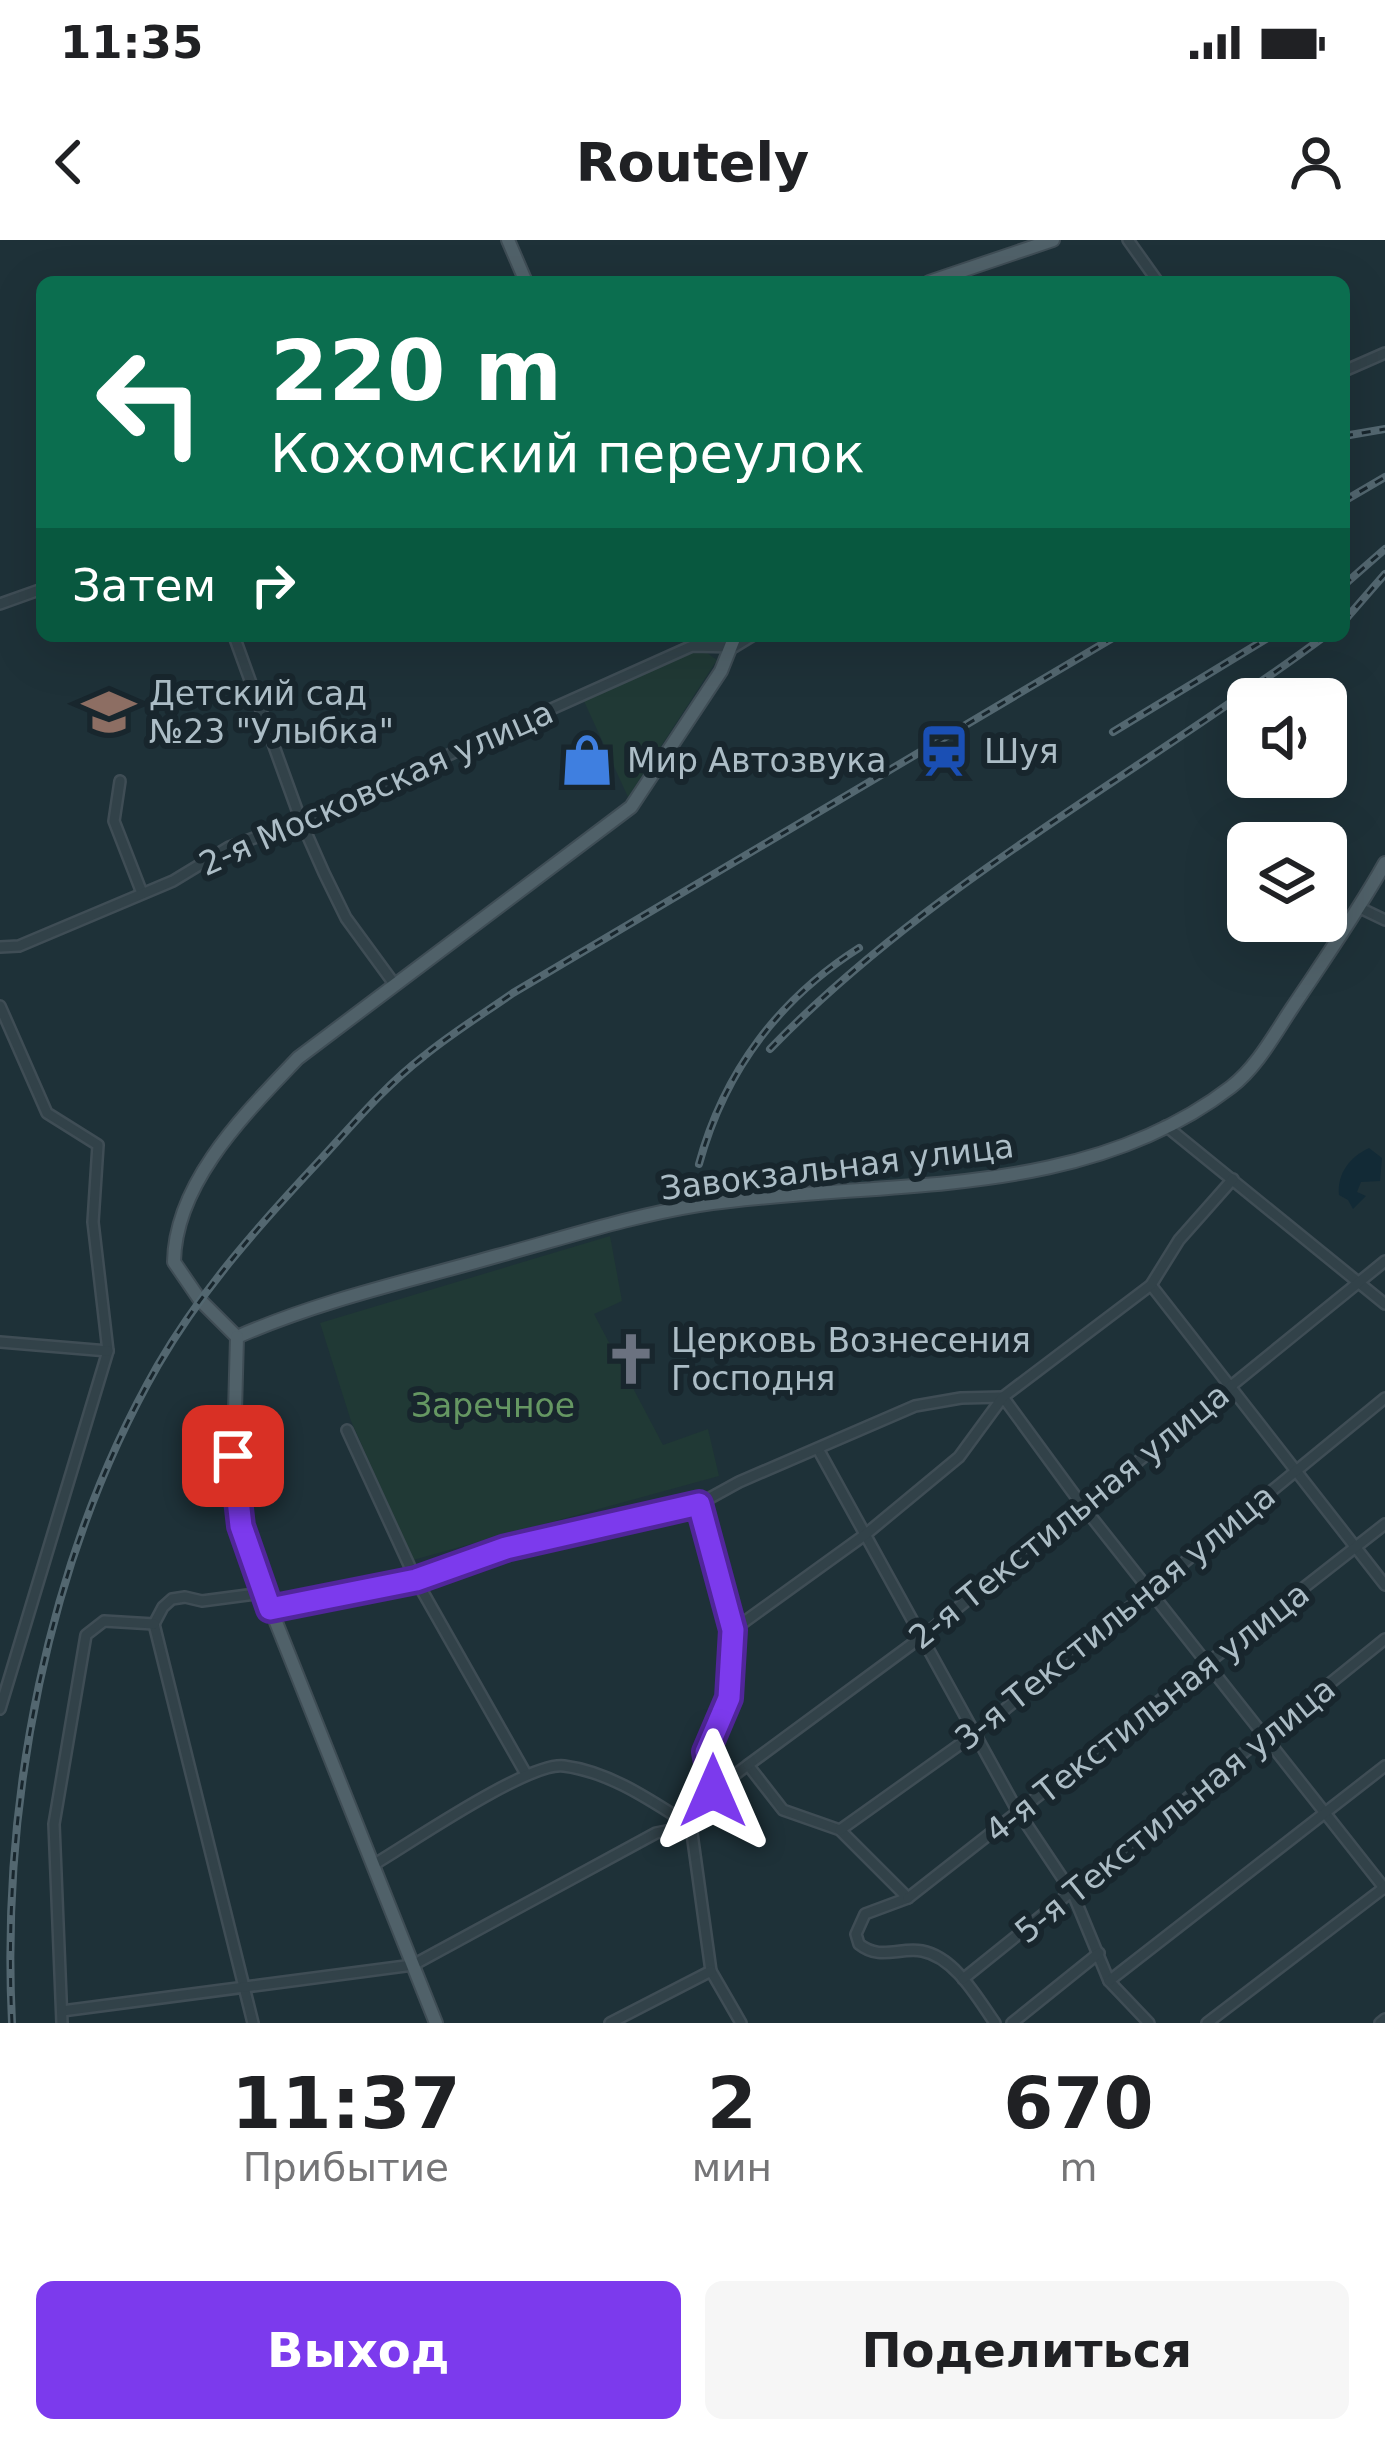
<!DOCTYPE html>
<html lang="ru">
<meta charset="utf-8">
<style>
:root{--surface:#fff;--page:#f6f6f6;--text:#202124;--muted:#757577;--accent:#7c3aed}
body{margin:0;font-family:"DejaVu Sans",sans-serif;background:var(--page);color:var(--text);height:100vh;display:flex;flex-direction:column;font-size:45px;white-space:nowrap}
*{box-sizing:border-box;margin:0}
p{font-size:39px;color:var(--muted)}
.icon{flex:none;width:66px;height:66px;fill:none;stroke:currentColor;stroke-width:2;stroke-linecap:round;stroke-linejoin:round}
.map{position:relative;height:1783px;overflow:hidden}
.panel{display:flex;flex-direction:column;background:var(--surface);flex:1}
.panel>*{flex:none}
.banner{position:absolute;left:36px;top:36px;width:1314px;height:366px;border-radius:18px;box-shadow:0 12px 48px #0002;background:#0b6e4f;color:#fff;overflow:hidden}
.controls{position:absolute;left:1227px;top:438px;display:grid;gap:24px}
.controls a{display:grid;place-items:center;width:120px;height:120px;border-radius:18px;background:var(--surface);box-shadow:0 12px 48px #0002;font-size:60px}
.pin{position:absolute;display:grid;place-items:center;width:102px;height:102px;color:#fff;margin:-51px;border-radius:24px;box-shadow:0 6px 18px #0006}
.me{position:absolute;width:132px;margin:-66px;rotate:0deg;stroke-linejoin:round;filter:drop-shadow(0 0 9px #0008)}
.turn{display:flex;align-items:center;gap:42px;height:252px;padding:0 36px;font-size:54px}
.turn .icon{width:156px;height:156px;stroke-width:2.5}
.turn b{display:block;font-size:84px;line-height:102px}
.then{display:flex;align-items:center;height:114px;padding:0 36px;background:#0003;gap:24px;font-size:45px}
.eta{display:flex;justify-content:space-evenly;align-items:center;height:204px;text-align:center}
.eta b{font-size:72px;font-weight:700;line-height:84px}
.action{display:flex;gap:24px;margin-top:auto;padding:24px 36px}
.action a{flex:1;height:138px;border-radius:18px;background:var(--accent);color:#fff;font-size:48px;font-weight:700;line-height:138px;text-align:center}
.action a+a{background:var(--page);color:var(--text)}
.status{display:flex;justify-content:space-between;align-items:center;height:84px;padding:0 60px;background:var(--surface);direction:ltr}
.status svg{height:33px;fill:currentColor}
header{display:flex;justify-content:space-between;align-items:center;height:156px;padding:0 36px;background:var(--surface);font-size:54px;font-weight:700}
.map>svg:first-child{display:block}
</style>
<div class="status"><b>11:35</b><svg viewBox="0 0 49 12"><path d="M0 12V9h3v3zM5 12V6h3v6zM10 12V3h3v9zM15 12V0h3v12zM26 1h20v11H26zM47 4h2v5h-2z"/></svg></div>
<header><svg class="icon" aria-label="back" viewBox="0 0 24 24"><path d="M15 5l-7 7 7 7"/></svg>Routely<svg class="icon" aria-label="person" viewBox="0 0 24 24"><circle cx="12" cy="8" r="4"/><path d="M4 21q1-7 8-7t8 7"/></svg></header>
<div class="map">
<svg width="1385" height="1783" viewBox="0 0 1385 1783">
<rect width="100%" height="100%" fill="#1e3138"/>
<g fill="#203935">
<polygon points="700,408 717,420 628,557 583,459"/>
<polygon points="610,996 622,1061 594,1074 663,1205 708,1189 719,1236 413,1320 351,1181 320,1083"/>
</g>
<path fill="#122a36" d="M 1369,908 L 1382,918 L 1380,941 L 1361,942 L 1357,952 L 1366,956 L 1353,969 L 1348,960 L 1339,955 C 1337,933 1350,917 1369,908 Z"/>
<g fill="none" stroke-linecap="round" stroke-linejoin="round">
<g stroke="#3f4d55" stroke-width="14">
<g id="minor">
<polyline points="1128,0 1158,42"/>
<polyline points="1344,131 1385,113"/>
<polyline points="0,364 42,349"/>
<polyline points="234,396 301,581 324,633 346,678 395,745"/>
<polyline points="120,541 114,581 142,653"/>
<polyline points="1360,668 1385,680"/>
<polyline points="0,707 19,706 173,641 229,607 301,581 692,406 734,407 752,396"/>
<polyline points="0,766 47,873 98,905 93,982 108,1111 0,1469"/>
<polyline points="1166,886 1385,1064"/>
<polyline points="1151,1045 1385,1345"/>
<polyline points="0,1102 108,1111"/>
<polyline points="347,1190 416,1340 526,1534"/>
<polyline points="818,1209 1017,1570 1073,1654 1109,1741 1149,1783"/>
<path d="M 699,1264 L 733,1390 L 729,1458 L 706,1512 L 713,1551 L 748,1525 L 783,1570 L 840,1590 L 908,1658 L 865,1674 L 856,1694 L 859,1704 C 880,1721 899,1707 922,1711 C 955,1717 978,1759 995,1783"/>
<polyline points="270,1369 416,1340 506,1308 699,1264 739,1242 915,1166 961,1158 1003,1157 1082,1265 1385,1649"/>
<polyline points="154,1384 253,1783"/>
<polyline points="154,1384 163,1367 172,1359 185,1357 202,1361 263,1353"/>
<polyline points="733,1390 866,1294 959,1217 1003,1157 1151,1045 1179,1000 1233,939"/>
<polyline points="748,1525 923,1396 1385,1021"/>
<polyline points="840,1590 976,1493 1385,1158"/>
<path d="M 373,1625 C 409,1604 529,1521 564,1526 C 611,1532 653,1562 691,1586 L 711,1731 L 741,1783"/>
<polyline points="908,1658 1385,1284"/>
<polyline points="963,1739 1385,1399"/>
<polyline points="1109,1741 1385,1526"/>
<polyline points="62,1771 413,1725 656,1593 691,1586"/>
<polyline points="62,1783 54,1584 86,1395 104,1381 154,1384"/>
<polyline points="610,1783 711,1731"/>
<polyline points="1012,1783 1099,1713"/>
<polyline points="1207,1783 1385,1647"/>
<polyline points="1380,1783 1385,1779"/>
</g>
</g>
<g stroke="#3f4d55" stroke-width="16">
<g id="major">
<polyline points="508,0 526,42"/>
<polyline points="929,42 1053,0"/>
<path d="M 237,1097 C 321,1060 409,1041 497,1016 C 564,998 630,976 699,965 C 878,938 1079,964 1231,847 C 1257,827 1274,795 1292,768 C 1324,720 1357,673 1385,623"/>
<path d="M 237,1097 L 200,1060 L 174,1022 C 175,942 246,873 298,818 L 631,567 L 721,431 L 735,396"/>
<polyline points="237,1097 233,1246 248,1312 436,1783"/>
</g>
</g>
<use href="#minor" stroke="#324249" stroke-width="9"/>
<use href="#major" stroke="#506169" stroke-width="12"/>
<g stroke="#536770" stroke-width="8">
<g id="rail">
<polyline points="1344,196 1385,189"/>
<polyline points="1344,261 1385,237"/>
<polyline points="1344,345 1385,309"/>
<polyline points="1344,381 1385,334"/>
<polyline points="1113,492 1271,396"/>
<path d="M 770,809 C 931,643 1140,533 1325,396"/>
<path d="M 699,924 C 724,832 779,759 859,708"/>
<path d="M 12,1783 C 1,1563 47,1318 158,1125 C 202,1049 261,983 321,919 C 354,883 385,846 424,816 C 452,793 483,774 513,753 L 1116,396"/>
</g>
</g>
<use href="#rail" stroke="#18262d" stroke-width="3" stroke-dasharray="9" stroke-linecap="butt"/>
</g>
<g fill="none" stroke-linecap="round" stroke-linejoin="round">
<g stroke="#51269a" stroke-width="30">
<polyline id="route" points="233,1216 241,1286 270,1369 416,1340 506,1308 699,1264 733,1390 729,1458 706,1512 713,1551"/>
</g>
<use href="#route" stroke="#7c3aed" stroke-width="21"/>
</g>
<defs>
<g id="school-bare" transform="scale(4.14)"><path d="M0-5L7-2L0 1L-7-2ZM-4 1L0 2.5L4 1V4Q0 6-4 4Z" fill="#8d6e63" stroke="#18262d" stroke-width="2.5" paint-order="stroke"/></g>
<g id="station-bare" transform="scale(4.14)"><path d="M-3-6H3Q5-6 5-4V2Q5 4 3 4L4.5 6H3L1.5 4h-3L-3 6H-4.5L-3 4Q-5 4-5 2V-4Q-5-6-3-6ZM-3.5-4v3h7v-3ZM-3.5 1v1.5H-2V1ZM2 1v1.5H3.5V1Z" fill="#1a4fb4" stroke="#18262d" stroke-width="2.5" paint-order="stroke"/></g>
<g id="shop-bare" transform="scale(4.14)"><path d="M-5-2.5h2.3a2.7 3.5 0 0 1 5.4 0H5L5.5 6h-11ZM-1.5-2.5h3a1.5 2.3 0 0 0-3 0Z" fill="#3f7fe0" stroke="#18262d" stroke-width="2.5" paint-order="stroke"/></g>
<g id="church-bare" transform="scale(4.14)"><path d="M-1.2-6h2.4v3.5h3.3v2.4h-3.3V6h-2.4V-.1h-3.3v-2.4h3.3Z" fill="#6b7280" stroke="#18262d" stroke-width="2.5" paint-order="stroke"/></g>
</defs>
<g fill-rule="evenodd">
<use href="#school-bare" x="109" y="472"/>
<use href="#station-bare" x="944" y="511"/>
<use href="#shop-bare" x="587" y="520"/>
<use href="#church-bare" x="631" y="1119"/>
</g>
<g text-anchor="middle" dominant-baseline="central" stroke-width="12" stroke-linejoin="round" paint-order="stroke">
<g font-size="33" fill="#acbdc6" stroke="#18262d" text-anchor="start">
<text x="149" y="453">Детский сад<tspan x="149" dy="38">№23 "Улыбка"</tspan></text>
<text x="984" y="511">Шуя</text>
<text x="627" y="520">Мир Автозвука</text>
<text x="671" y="1100">Церковь Вознесения<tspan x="671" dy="38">Господня</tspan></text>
</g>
<g font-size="33" fill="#acbdc6" stroke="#18262d">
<text transform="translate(376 548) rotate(-24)">2-я Московская улица</text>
<text transform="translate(837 927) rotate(-7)">Завокзальная улица</text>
<text transform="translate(1069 1276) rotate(-39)">2-я Текстильная улица</text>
<text transform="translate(1115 1377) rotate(-39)">3-я Текстильная улица</text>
<text transform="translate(1147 1472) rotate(-38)">4-я Текстильная улица</text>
<text transform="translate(1175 1570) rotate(-39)">5-я Текстильная улица</text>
</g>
<g font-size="33" fill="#659762" stroke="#18262d">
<text x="493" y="1165">Заречное</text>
</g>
</g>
</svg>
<div class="controls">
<a><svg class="icon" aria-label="sound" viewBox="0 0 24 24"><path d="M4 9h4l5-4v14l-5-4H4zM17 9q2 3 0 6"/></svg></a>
<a><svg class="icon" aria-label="layers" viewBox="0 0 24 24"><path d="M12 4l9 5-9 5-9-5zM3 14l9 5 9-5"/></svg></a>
</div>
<div class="pin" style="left:233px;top:1216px;background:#d93025"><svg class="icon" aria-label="arrive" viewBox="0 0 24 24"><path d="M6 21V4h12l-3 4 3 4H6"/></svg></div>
<svg class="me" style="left:713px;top:1551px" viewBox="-20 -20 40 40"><path d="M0-17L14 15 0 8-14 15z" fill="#7c3aed" stroke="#fff" stroke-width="4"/></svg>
<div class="banner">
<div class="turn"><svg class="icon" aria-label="left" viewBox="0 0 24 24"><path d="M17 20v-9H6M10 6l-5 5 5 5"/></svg><div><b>220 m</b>Кохомский переулок</div></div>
<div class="then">Затем<svg class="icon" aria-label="right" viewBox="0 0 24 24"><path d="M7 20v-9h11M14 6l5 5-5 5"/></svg></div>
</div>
</div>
<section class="panel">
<div class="eta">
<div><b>11:37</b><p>Прибытие</p></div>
<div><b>2</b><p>мин</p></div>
<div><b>670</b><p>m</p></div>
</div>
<div class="action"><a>Выход</a><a>Поделиться</a></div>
</section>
